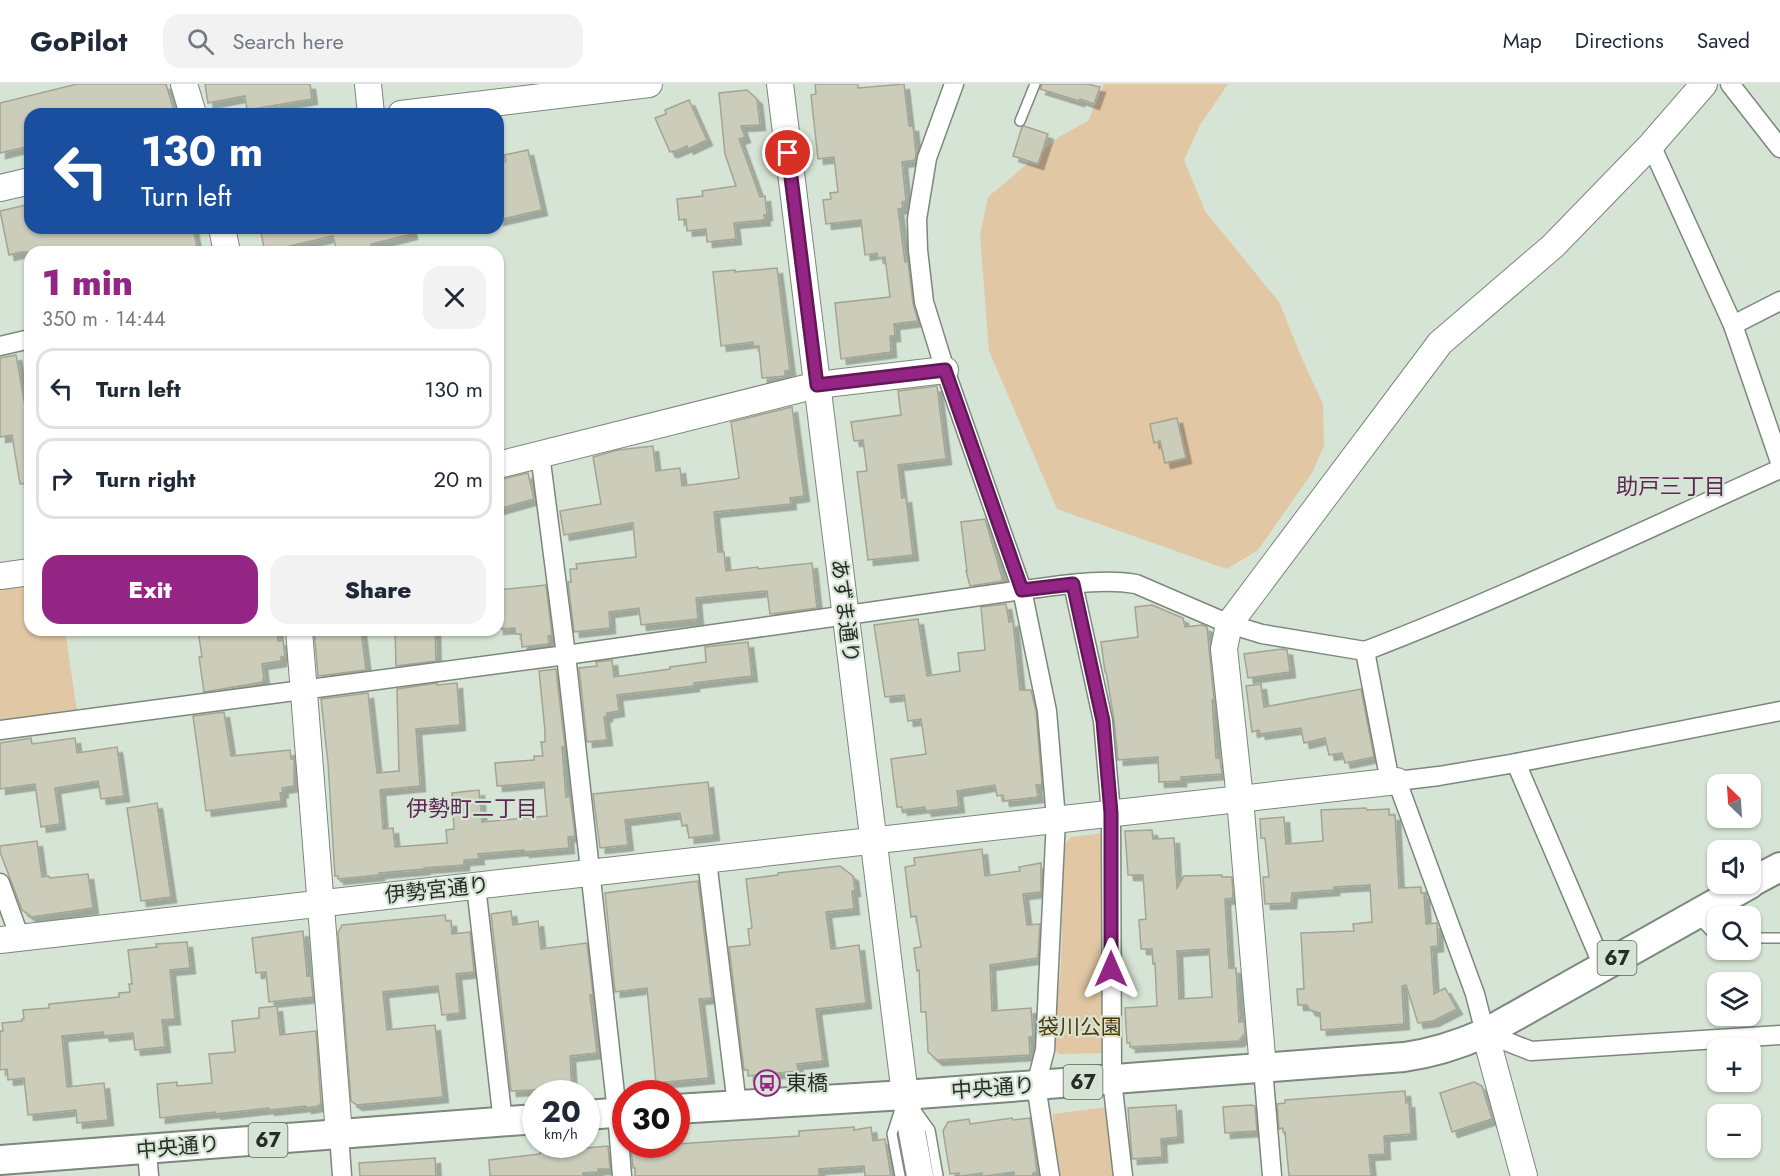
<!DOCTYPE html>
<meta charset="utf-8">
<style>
:root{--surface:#fff;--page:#f2f2f3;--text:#1f2937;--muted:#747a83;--line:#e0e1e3;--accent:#942585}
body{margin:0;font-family:Jost,"Noto Sans JP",sans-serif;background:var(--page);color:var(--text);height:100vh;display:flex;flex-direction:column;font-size:22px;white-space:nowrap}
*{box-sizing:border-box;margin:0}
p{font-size:20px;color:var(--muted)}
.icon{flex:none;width:33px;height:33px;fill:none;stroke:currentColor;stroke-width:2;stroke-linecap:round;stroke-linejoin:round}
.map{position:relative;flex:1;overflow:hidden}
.drawer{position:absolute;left:24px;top:162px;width:480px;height:390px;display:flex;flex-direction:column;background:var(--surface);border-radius:18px;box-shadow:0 2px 4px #0004}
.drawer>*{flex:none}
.top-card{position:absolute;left:24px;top:24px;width:480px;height:126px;border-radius:18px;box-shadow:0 2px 4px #0004;background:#1a4fa0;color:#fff;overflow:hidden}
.needle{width:39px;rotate:335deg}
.buttons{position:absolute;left:1707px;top:690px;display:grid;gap:12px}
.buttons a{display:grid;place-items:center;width:54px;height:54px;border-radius:12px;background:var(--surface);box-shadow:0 2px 4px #0004;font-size:30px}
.speed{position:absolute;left:522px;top:996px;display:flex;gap:12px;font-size:30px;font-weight:700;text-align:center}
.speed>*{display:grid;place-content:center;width:78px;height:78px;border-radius:50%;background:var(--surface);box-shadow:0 2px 4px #0004;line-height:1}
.speed small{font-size:15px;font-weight:400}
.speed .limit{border:9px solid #d22;background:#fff;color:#111}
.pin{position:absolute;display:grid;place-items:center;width:51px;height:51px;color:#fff;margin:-26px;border:3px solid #fff;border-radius:50%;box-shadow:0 2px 6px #0007}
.me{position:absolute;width:66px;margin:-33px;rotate:0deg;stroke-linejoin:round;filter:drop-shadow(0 0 4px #0008)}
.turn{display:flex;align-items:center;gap:21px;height:126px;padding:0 18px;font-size:27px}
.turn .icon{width:78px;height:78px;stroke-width:2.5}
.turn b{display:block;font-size:42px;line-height:51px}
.round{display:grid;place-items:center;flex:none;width:63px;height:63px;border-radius:18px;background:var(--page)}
.summary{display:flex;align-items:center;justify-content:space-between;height:102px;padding:0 18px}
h1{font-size:36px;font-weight:800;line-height:45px;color:var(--accent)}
.primary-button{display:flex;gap:12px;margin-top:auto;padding:12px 18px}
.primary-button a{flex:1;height:69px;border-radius:18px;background:var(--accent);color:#fff;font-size:24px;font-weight:800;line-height:69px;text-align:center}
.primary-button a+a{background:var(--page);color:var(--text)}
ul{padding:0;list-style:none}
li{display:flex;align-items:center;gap:18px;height:81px;margin:0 12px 9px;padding:0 6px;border:3px solid var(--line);border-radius:18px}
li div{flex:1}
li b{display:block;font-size:22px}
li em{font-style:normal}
header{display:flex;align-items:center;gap:36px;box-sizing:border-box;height:84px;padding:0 30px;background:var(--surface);border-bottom:2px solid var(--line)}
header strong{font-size:28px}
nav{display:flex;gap:33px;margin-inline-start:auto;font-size:21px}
.search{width:420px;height:54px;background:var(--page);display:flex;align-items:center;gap:15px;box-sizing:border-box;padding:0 21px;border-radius:18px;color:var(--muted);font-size:22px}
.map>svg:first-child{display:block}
</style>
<header>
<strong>GoPilot</strong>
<div class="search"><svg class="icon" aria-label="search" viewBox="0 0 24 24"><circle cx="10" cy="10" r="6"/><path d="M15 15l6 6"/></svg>Search here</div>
<nav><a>Map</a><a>Directions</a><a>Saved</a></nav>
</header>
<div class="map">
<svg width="1780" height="1092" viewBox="0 0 1780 1092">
<defs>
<filter id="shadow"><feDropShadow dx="5.5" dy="5.5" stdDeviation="0" flood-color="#0004"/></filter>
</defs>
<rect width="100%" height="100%" fill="#d6e4d5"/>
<g fill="#e1c7a3">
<polygon points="1104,0 1228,0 1200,41 1184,76 1205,127 1279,218 1303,277 1323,320 1324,362 1312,389 1258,466 1227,485 1057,425 989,267 980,151 988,113 1059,53 1088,37"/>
<polygon points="30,499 30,546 65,546 77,627 0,638 0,503"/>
<polygon points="1104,749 1106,969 1059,970 1053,963 1061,879 1064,761 1071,753"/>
<polygon points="1108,1023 1117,1092 1059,1092 1053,1050 1053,1030"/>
</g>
<g fill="#cbccba" stroke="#a3a492" stroke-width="1.5" fill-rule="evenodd" filter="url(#shadow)">
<polygon points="77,0 166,0 175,30 30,30 30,62 0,69 0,19"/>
<polygon points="205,0 310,0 312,15 247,26 245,12 208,19"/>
<polygon points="815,0 858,0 858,4 904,0 909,42 913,42 916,70 915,76 902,78 906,117 902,118 903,124 898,125 905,178 908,177 913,219 918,237 894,240 895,252 890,252 891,268 841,275 835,219 890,213 885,173 878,174 877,169 865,171 861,136 826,140 823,116 831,115 830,109 838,108 834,73 818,75 811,11 816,10"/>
<polygon points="1042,0 1087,0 1100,3 1094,20 1080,15 1079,17 1040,5"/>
<polygon points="747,6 757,15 760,41 741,42 745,53 739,55 760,113 765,112 767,131 764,131 765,136 734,139 736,155 707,158 706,145 687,147 686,135 679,136 677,115 703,112 702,107 736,102 725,70 719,9"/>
<polygon points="689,16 707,56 688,65 687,62 673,68 673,67 670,68 655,34 666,30 665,26"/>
<polygon points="1024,42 1048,50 1038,80 1013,72 1022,43"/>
<polygon points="528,66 542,126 498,136 498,79 506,77 504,71"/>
<polygon points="30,120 30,144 193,144 198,168 21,168 9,171 0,127"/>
<polygon points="260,144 411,144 412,150 371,160 373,168 337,168 333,152 265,168"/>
<polygon points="777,184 790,286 785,287 785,292 762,294 759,262 753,262 753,258 721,262 713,188 735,186 735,188"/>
<polygon points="16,271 27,333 30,332 30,399 20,400 12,351 0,353 0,274"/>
<polygon points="937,302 946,375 898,381 902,414 906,413 913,471 868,476 857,388 867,387 863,356 854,357 851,338 901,331 898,307"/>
<polygon points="792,323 804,412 790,414 791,420 714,428 718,468 724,468 726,487 758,483 758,485 812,479 817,524 770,530 767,507 734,510 696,514 698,535 641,541 639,524 609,528 610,544 574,548 568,498 571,498 570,485 577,485 576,480 636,473 633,439 564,451 560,427 601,420 593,373 618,366 653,362 656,387 680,384 682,402 736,395 739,394 731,338"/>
<polygon points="1177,334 1186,374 1165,379 1160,357 1154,359 1150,340"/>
<polygon points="528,389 534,415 498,425 498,396"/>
<polygon points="985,435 1003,497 970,502 966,487 967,487 961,438"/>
<polygon points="546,501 552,551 548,552 549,560 522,563 521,550 515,550 515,544 498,545 498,506"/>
<polygon points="1006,520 1009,538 1013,537 1020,606 1031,606 1036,627 1042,700 1036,701 1038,713 1004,717 1003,711 997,712 995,701 957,707 959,723 926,727 925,723 902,726 902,723 897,723 891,675 926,670 921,635 908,637 904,611 885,613 874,541 918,535 927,592 960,587 958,569 985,566 981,523"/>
<polygon points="1152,521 1183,534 1185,543 1202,541 1207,543 1214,616 1212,616 1216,674 1220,674 1222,690 1181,693 1181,697 1159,698 1158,673 1118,676 1114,636 1106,588 1105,588 1101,558 1138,553 1135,523"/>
<polygon points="198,546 277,546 278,557 283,556 285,572 281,573 281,577 262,580 264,595 263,595 263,598 204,608 199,573 202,573"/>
<polygon points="314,546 361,546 366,586 318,592"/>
<polygon points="395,546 435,546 436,577 396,582"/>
<polygon points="748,558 752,592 694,599 694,602 617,611 619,627 607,629 607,632 604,633 607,656 587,658 579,584 597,582 596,578 612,576 614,593 670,585 670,583 706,578 705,563"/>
<polygon points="1282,565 1287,566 1290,588 1248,594 1244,570"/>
<polygon points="556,585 565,663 562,663 566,713 570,712 575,752 568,753 569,764 524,768 524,766 478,770 479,775 464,776 464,781 424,784 424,785 379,789 379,791 338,795 338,792 335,792 328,679 321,615 368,609 377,689 399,687 397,605 437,599 437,601 457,599 460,641 416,645 420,702 380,706 383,745 393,744 395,763 447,759 446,746 454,745 452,709 479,706 482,738 547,732 544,698 497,702 495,679 534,676 534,672 543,672 541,658 545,658 545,647 539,587"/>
<polygon points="1261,600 1264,623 1361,605 1374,673 1345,679 1342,669 1329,671 1325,654 1304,659 1301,644 1260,650 1259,646 1252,648 1246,602"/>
<polygon points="224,628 231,672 290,666 291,675 294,675 294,702 282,704 283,708 280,709 281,717 206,727 193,632"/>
<polygon points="31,654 32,660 75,654 77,669 117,663 124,712 101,715 98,697 55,704 60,740 41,743 35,700 0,705 0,659"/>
<polygon points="708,698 714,751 689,754 687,741 682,742 680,729 625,736 628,761 600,764 593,710"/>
<polygon points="157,719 171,813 141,817 127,724"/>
<polygon points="1366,724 1367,726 1389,725 1389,731 1395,731 1399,804 1421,803 1421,809 1424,809 1426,840 1437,839 1438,862 1431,863 1434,910 1445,904 1457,925 1433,937 1418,939 1406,901 1402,902 1404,940 1321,946 1320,929 1310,926 1307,921 1298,921 1297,905 1304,905 1301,849 1354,847 1353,840 1372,838 1370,801 1334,803 1334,806 1292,809 1291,819 1265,820 1263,793 1269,793 1265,754 1261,754 1260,735 1284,733 1286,760 1323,757 1321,726"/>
<path d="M 1152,746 L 1153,755 L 1174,754 L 1177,804 L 1184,792 L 1222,791 L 1222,793 L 1232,793 L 1233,814 L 1225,815 L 1229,884 L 1236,884 L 1239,938 L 1244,937 L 1245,949 L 1239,957 L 1130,963 L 1130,959 L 1127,959 L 1125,924 L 1157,922 L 1155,879 L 1153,880 L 1152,865 L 1141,865 L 1139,836 L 1146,835 L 1143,791 L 1128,791 L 1125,747 ZM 1209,865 L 1212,913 L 1179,915 L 1177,867 Z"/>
<polygon points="37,757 42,793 49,792 50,794 88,790 93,824 32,833 22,826 0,768 0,762"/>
<polygon points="982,765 985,792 1020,787 1019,783 1041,779 1041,808 1023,810 1027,841 1040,840 1038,874 990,881 992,927 1031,924 1033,953 1029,953 1030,971 937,976 928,968 926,928 921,928 919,886 917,887 914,864 921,863 916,832 911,833 905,783 915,781 914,774"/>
<polygon points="840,782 853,792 855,807 852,807 854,825 826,828 831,865 859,861 866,919 816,925 823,977 797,980 798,987 748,992 748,986 744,986 729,863 750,861 748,845 752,844 746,795 778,791 778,789"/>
<polygon points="698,797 712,914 699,915 709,994 656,999 647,904 615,908 605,809"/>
<polygon points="511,827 513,841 538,837 541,865 587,859 593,911 590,911 597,969 570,972 572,1004 511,1007 491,830"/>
<polygon points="445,831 446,837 451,837 452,850 470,848 474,888 456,890 460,929 442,931 438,902 383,908 387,946 435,941 443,1013 357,1021 351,1017 338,849 342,841"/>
<polygon points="303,847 307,892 311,892 313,913 269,918 266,888 256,889 252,854"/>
<polygon points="187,858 190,884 170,886 175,935 162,936 165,963 135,966 133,949 104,952 103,948 62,952 67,1003 104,999 108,1036 77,1039 76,1026 28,1031 24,994 8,996 7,985 0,986 0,947 3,947 2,939 22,937 22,935 24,935 23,926 49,924 49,920 119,913 119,909 130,908 129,900 132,900 128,866 157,863 156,860"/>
<polygon points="277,922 280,951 316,947 321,1019 318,1022 306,1024 306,1022 269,1026 269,1024 215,1030 215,1028 160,1034 157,1000 177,998 177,1002 212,999 209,970 235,968 232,937 259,934 259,924"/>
<polygon points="1474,998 1482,1002 1492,1035 1452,1048 1440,1009"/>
<polygon points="1405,1007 1406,1019 1409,1018 1411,1050 1384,1052 1385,1070 1369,1071 1371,1092 1289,1092 1285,1048 1283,1048 1283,1044 1279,1045 1277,1020 1285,1019 1285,1016"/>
<polygon points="1176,1021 1178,1053 1161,1055 1162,1073 1132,1075 1128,1024"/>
<polygon points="1251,1021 1255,1022 1257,1047 1225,1049 1223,1023"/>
<polygon points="1012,1034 1013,1036 1030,1034 1037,1088 1033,1089 1033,1092 1014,1092 1014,1088 985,1092 982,1092 982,1089 962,1092 960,1092 959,1089 950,1090 943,1047 948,1038 969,1035 970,1040"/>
<polygon points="854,1043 854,1046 871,1043 873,1057 885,1055 891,1092 865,1092 864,1082 819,1085 819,1092 635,1092 635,1084 633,1084 631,1063 799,1052 799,1047"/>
<polygon points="608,1062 610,1085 598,1085 598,1088 583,1089 583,1092 490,1092 489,1076 540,1070 540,1068"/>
<polygon points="435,1074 436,1092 360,1092 359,1079"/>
</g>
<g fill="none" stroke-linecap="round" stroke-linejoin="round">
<g stroke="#7b887b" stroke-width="12">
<g id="lane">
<polyline points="1020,37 1035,0"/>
<polyline points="1698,834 1716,853 1718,853"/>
<polyline points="1750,854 1780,854"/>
<polyline points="900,1025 892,1050 900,1092"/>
<polyline points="917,1028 930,1046 938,1092"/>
</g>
</g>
<g stroke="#7b887b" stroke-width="21">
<g id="street">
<polyline points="954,0 927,74 917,135 918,166 924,218 945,286 1022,506 1047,627 1056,735 1045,966 1036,1001 1050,1092"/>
<polyline points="1730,0 1780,64"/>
<polyline points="1651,61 1733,241 1780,378"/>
<polyline points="1733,241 1780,217"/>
<polyline points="0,262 30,255"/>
<polyline points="540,370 566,571 617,1028 622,1092"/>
<polyline points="1073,500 1103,637 1111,729 1112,996 1123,1092"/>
<path d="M 1365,567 C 1506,513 1642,447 1780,385"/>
<polyline points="1780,627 1516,679 1439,692 1397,697 1475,910 1485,949 1531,967 1780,951"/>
<path d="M 0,646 L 566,571 L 1022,506 C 1059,502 1099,494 1136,500 L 1229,540 L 1262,550 L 1365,567 L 1390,698"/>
<polyline points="1516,679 1603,882"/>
<polyline points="707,777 737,1021"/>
<polyline points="0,799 20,854"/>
<polyline points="476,802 503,1038"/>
<polyline points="1263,984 1272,1092"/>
<polyline points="339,1050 342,1092"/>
<polyline points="147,1066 149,1092"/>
</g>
</g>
<g stroke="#7b887b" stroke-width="28">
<g id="secondary">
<polyline points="184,0 193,30"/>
<polyline points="368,0 371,30"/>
<polyline points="780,0 905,1011 920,1092"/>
<polyline points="401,30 649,0"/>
<polyline points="0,104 30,97"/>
<polyline points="222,144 227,168"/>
<polyline points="498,381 817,301 945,286"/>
<polyline points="0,492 30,488"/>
<polyline points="299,546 339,1050"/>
<polyline points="0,856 1397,697"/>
<polyline points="1485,949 1524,1092"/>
<polyline points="1263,984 1240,715 1224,565 1229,540 1440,259 1553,162 1651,61 1704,0"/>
</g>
</g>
<g stroke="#7b887b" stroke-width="32">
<g id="primary">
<polyline points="1750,799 1780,783"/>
<path d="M 676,1025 L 905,1011 L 1404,973 C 1433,969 1458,961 1485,949 L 1750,800"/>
<polyline points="586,1031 626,1028"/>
<polyline points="0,1076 536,1035"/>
</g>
</g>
<use href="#lane" stroke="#fff" stroke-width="9"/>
<use href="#street" stroke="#fff" stroke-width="18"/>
<use href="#secondary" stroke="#fff" stroke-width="26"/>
<use href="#primary" stroke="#fff" stroke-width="28"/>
</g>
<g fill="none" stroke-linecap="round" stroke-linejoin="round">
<g stroke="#601856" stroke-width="15">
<polyline id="route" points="788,69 817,301 945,286 1022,506 1073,500 1103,637 1111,729 1111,885"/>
</g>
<use href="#route" stroke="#942585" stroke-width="10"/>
</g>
<defs>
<g id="bus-ring" transform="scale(1.35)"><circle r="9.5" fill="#d6e4d5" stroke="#942585" stroke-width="1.5"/><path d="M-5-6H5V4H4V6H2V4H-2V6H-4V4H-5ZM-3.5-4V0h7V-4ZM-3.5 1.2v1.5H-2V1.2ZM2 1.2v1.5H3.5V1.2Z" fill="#942585"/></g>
</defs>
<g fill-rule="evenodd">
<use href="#bus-ring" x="767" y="999"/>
</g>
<g text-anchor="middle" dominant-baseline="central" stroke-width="4.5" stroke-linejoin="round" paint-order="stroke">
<g fill="#d6e4d5" stroke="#5c635a" stroke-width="1.5">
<rect x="1597.5" y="857" width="39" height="34" rx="4.5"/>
<rect x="1063.5" y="981" width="39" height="34" rx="4.5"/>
<rect x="248.5" y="1039" width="39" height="34" rx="4.5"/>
</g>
<g font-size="20" font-weight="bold" fill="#272c26">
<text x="1617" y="874">67</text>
<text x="1083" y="998">67</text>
<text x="268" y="1056">67</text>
</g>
<g font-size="21" fill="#272c26" stroke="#d6e4d5">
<text transform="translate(845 527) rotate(83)">あずま通り</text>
<text transform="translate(437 806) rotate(-6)">伊勢宮通り</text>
<text transform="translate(993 1004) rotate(-4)">中央通り</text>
<text transform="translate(178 1063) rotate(-5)">中央通り</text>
</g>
<g font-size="21" fill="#543700" stroke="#d6e4d5">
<text x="1080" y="943">袋川公園</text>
</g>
<g font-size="21" fill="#272c26" stroke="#d6e4d5" text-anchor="start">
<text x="786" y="999">東橋</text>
</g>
<g font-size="22" fill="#5d2754" stroke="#d6e4d5">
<text x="1671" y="402">助戸三丁目</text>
<text x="472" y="724">伊勢町二丁目</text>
</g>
</g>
</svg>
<div class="buttons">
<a><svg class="needle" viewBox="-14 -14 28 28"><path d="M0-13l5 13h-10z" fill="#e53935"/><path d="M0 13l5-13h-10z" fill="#747a83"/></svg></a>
<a><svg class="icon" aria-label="sound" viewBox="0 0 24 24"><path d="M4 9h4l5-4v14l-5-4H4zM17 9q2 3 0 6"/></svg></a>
<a><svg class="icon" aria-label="search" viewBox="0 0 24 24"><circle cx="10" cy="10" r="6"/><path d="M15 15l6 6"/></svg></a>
<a><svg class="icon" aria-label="layers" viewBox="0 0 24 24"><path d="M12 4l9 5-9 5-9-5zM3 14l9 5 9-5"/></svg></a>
<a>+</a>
<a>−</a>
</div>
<div class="speed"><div>20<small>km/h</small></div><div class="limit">30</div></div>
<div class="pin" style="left:788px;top:69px;background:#d93025"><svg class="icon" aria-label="arrive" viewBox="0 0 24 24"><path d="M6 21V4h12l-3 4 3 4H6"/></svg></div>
<svg class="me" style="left:1111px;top:885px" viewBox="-20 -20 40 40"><path d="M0-17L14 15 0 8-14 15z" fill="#942585" stroke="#fff" stroke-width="4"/></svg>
<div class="top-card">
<div class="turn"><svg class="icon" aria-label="left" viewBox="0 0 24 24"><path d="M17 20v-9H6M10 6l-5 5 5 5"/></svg><div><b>130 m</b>Turn left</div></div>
</div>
<section class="drawer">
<div class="summary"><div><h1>1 min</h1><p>350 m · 14:44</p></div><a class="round"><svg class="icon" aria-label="close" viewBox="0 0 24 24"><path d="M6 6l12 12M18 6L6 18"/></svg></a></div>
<ul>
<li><svg class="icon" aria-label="left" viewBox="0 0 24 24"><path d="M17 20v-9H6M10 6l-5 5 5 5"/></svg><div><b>Turn left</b></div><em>130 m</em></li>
<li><svg class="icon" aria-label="right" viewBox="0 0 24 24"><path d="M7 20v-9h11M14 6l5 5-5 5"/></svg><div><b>Turn right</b></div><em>20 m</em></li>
</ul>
<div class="primary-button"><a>Exit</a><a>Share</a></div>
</section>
</div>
